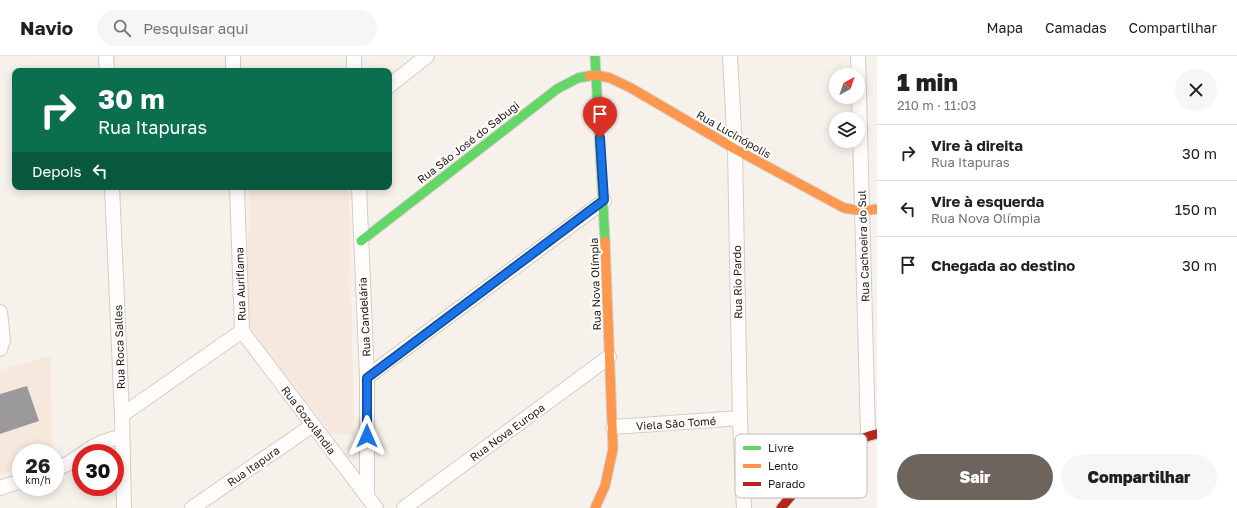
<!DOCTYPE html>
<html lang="pt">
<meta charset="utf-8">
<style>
:root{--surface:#fff;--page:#f6f6f6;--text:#202124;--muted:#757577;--line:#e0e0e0;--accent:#6d645d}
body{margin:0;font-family:"Golos Text",sans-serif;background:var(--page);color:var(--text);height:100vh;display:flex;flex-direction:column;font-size:15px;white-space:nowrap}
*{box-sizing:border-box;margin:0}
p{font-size:13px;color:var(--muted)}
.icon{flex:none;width:22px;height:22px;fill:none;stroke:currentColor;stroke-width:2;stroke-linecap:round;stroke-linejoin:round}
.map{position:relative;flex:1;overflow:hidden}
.sheet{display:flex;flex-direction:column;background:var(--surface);width:360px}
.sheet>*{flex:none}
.hud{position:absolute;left:12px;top:12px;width:380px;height:122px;border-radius:8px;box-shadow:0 2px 10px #0003;background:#0b6e4f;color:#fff;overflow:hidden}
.needle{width:26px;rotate:40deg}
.tools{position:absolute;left:829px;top:12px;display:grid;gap:8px}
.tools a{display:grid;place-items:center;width:36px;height:36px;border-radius:50%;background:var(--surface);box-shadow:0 2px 10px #0003;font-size:20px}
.speed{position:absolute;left:12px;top:388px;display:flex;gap:8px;font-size:20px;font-weight:700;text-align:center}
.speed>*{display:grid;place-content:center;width:52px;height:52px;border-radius:50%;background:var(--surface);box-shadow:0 2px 10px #0003;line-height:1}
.speed small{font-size:10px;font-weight:400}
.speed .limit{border:6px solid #d22;background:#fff;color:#111}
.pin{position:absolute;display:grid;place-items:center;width:34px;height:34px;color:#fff;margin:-41px -17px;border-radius:50% 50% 50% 0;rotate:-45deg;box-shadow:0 0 4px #0007}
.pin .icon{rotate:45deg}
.me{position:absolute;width:44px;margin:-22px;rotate:0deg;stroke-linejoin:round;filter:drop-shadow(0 0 3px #0008)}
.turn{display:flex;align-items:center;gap:14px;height:84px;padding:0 20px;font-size:18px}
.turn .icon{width:52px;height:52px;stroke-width:2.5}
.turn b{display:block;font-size:28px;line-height:34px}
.then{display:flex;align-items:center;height:38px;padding:0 20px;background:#0003;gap:8px;font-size:15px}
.round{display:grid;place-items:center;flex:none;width:42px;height:42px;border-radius:21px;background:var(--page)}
.headline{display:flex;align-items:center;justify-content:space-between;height:68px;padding:0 20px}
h1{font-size:24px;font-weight:800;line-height:30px}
.primary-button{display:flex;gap:8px;margin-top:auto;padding:8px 20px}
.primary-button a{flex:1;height:46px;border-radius:24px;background:var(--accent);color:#fff;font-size:16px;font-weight:800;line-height:46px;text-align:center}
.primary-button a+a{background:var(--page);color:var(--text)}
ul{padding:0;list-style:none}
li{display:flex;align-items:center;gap:12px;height:56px;padding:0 20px;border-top:1px solid var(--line)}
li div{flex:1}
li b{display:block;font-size:15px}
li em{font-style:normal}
header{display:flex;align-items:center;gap:24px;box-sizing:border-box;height:56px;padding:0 20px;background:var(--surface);border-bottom:1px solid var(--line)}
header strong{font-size:19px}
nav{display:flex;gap:22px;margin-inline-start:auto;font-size:14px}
.search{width:280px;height:36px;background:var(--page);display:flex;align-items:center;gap:10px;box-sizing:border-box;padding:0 14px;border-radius:22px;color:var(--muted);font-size:15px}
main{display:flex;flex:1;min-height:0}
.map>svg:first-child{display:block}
</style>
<header>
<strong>Navio</strong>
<div class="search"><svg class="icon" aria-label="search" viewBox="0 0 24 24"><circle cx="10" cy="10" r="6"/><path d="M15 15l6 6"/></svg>Pesquisar aqui</div>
<nav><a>Mapa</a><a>Camadas</a><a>Compartilhar</a></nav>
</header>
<main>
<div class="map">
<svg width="877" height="452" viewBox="0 0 877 452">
<rect width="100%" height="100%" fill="#f7f1ec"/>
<g fill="#f6e8dc">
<polygon points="249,131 349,131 354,379 331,377 248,268"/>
<polygon points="50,300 53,397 21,397 21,412 0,419 0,314"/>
</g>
<polygon fill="#9c999c" points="27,330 39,365 0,378 0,338"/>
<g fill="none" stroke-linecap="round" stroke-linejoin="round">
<g stroke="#d5ccc5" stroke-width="16">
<g id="street">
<polyline points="106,0 107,15"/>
<polyline points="233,0 233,15"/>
<polyline points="354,0 354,15"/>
<polyline points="730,0 735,93 740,362 744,452"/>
<polyline points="858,0 868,379"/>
<polyline points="389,30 427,0"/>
<polyline points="112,131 122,359 124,452"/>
<polyline points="237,131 242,275"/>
<polyline points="359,131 367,321 367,439"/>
<polyline points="0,256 3,284 0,293"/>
<polyline points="242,275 376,452"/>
<polyline points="367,321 604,145"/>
<polyline points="122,359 242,275"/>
<polyline points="613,371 740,362"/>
<path d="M 84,397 C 96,388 107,383 122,381"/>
<polyline points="55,414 69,407 81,399"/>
<polyline points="0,432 21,425"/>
<polyline points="192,452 313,369"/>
<polyline points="404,452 609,301"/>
</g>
</g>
<g stroke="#d5ccc5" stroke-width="11">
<g id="fast">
<polyline points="595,0 605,185"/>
<polyline points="361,185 557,33 578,22 589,20"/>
</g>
</g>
<g stroke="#d5ccc5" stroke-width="11">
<g id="slow">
<polyline points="589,20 596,19 610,22 631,32 735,93 844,152 862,155 877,153"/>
<polyline points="595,452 605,430 613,393 605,185"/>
</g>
</g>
<g stroke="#d5ccc5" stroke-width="11">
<path id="jam" d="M 781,452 C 806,421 837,387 877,378"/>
</g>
<use href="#street" stroke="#fefdfc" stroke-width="14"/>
<use href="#fast" stroke="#63d668" stroke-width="9"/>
<use href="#slow" stroke="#ff974d" stroke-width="9"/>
<use href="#jam" stroke="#b3261e" stroke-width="9"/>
</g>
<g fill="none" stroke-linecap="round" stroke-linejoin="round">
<g stroke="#114b97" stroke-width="10">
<polyline id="route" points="367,380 367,322 604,144 600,82"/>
</g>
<use href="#route" stroke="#1a73e8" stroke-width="7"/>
</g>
<g text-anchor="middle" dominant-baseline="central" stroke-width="4" stroke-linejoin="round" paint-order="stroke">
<g font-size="11" fill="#221810" stroke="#fff">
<text transform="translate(734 78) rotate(30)">Rua Lucinópolis</text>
<text transform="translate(468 86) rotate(-38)">Rua São José do Sabugi</text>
<text transform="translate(863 190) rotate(-92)">Rua Cachoeira do Sul</text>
<text transform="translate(737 226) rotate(-91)">Rua Rio Pardo</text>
<text transform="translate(240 228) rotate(-92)">Rua Auriflama</text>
<text transform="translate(595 228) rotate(-92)">Rua Nova Olímpia</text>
<text transform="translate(364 261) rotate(-93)">Rua Candelária</text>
<text transform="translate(119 291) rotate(-92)">Rua Roca Salles</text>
<text transform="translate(309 364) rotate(53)">Rua Gozolândia</text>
<text transform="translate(676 367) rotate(-4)">Viela São Tomé</text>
<text transform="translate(507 376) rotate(-36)">Rua Nova Europa</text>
<text transform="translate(253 410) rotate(-35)">Rua Itapura</text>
</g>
</g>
<rect x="735" y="378" width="132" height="64" rx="6" fill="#fff" stroke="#bdbab7" stroke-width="1"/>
<rect x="743" y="390" width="18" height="4" fill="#63d668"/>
<rect x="743" y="408" width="18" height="4" fill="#ff974d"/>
<rect x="743" y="426" width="18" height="4" fill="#b3261e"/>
<g font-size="11" fill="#221810">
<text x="768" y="396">Livre</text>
<text x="768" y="414">Lento</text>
<text x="768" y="432">Parado</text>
</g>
</svg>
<div class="tools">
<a><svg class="needle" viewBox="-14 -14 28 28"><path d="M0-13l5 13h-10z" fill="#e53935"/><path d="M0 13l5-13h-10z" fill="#757577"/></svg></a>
<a><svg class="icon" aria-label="layers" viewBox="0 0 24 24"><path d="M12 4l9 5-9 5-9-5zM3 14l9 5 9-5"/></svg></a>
</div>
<div class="speed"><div>26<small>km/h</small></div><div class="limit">30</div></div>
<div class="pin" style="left:600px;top:82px;background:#d93025"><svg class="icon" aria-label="arrive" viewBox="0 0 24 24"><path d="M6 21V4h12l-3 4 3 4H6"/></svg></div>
<svg class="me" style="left:367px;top:380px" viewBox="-20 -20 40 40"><path d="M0-17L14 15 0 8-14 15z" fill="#1a73e8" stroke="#fff" stroke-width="4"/></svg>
<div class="hud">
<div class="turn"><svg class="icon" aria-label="right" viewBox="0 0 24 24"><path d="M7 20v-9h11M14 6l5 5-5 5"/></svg><div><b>30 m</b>Rua Itapuras</div></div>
<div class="then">Depois<svg class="icon" aria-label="left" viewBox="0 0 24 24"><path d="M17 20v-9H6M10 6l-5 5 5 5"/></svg></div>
</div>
</div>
<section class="sheet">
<div class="headline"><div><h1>1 min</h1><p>210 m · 11:03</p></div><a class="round"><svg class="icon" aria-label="close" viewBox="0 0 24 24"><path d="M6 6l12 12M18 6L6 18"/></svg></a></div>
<ul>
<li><svg class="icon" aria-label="right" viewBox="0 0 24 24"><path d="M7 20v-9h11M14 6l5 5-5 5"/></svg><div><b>Vire à direita</b><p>Rua Itapuras</p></div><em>30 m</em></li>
<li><svg class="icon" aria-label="left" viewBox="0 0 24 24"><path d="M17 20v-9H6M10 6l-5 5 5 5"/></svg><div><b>Vire à esquerda</b><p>Rua Nova Olímpia</p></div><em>150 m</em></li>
<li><svg class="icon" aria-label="arrive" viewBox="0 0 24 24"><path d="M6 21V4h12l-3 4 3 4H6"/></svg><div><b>Chegada ao destino</b></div><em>30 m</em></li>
</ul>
<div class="primary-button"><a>Sair</a><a>Compartilhar</a></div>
</section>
</main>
